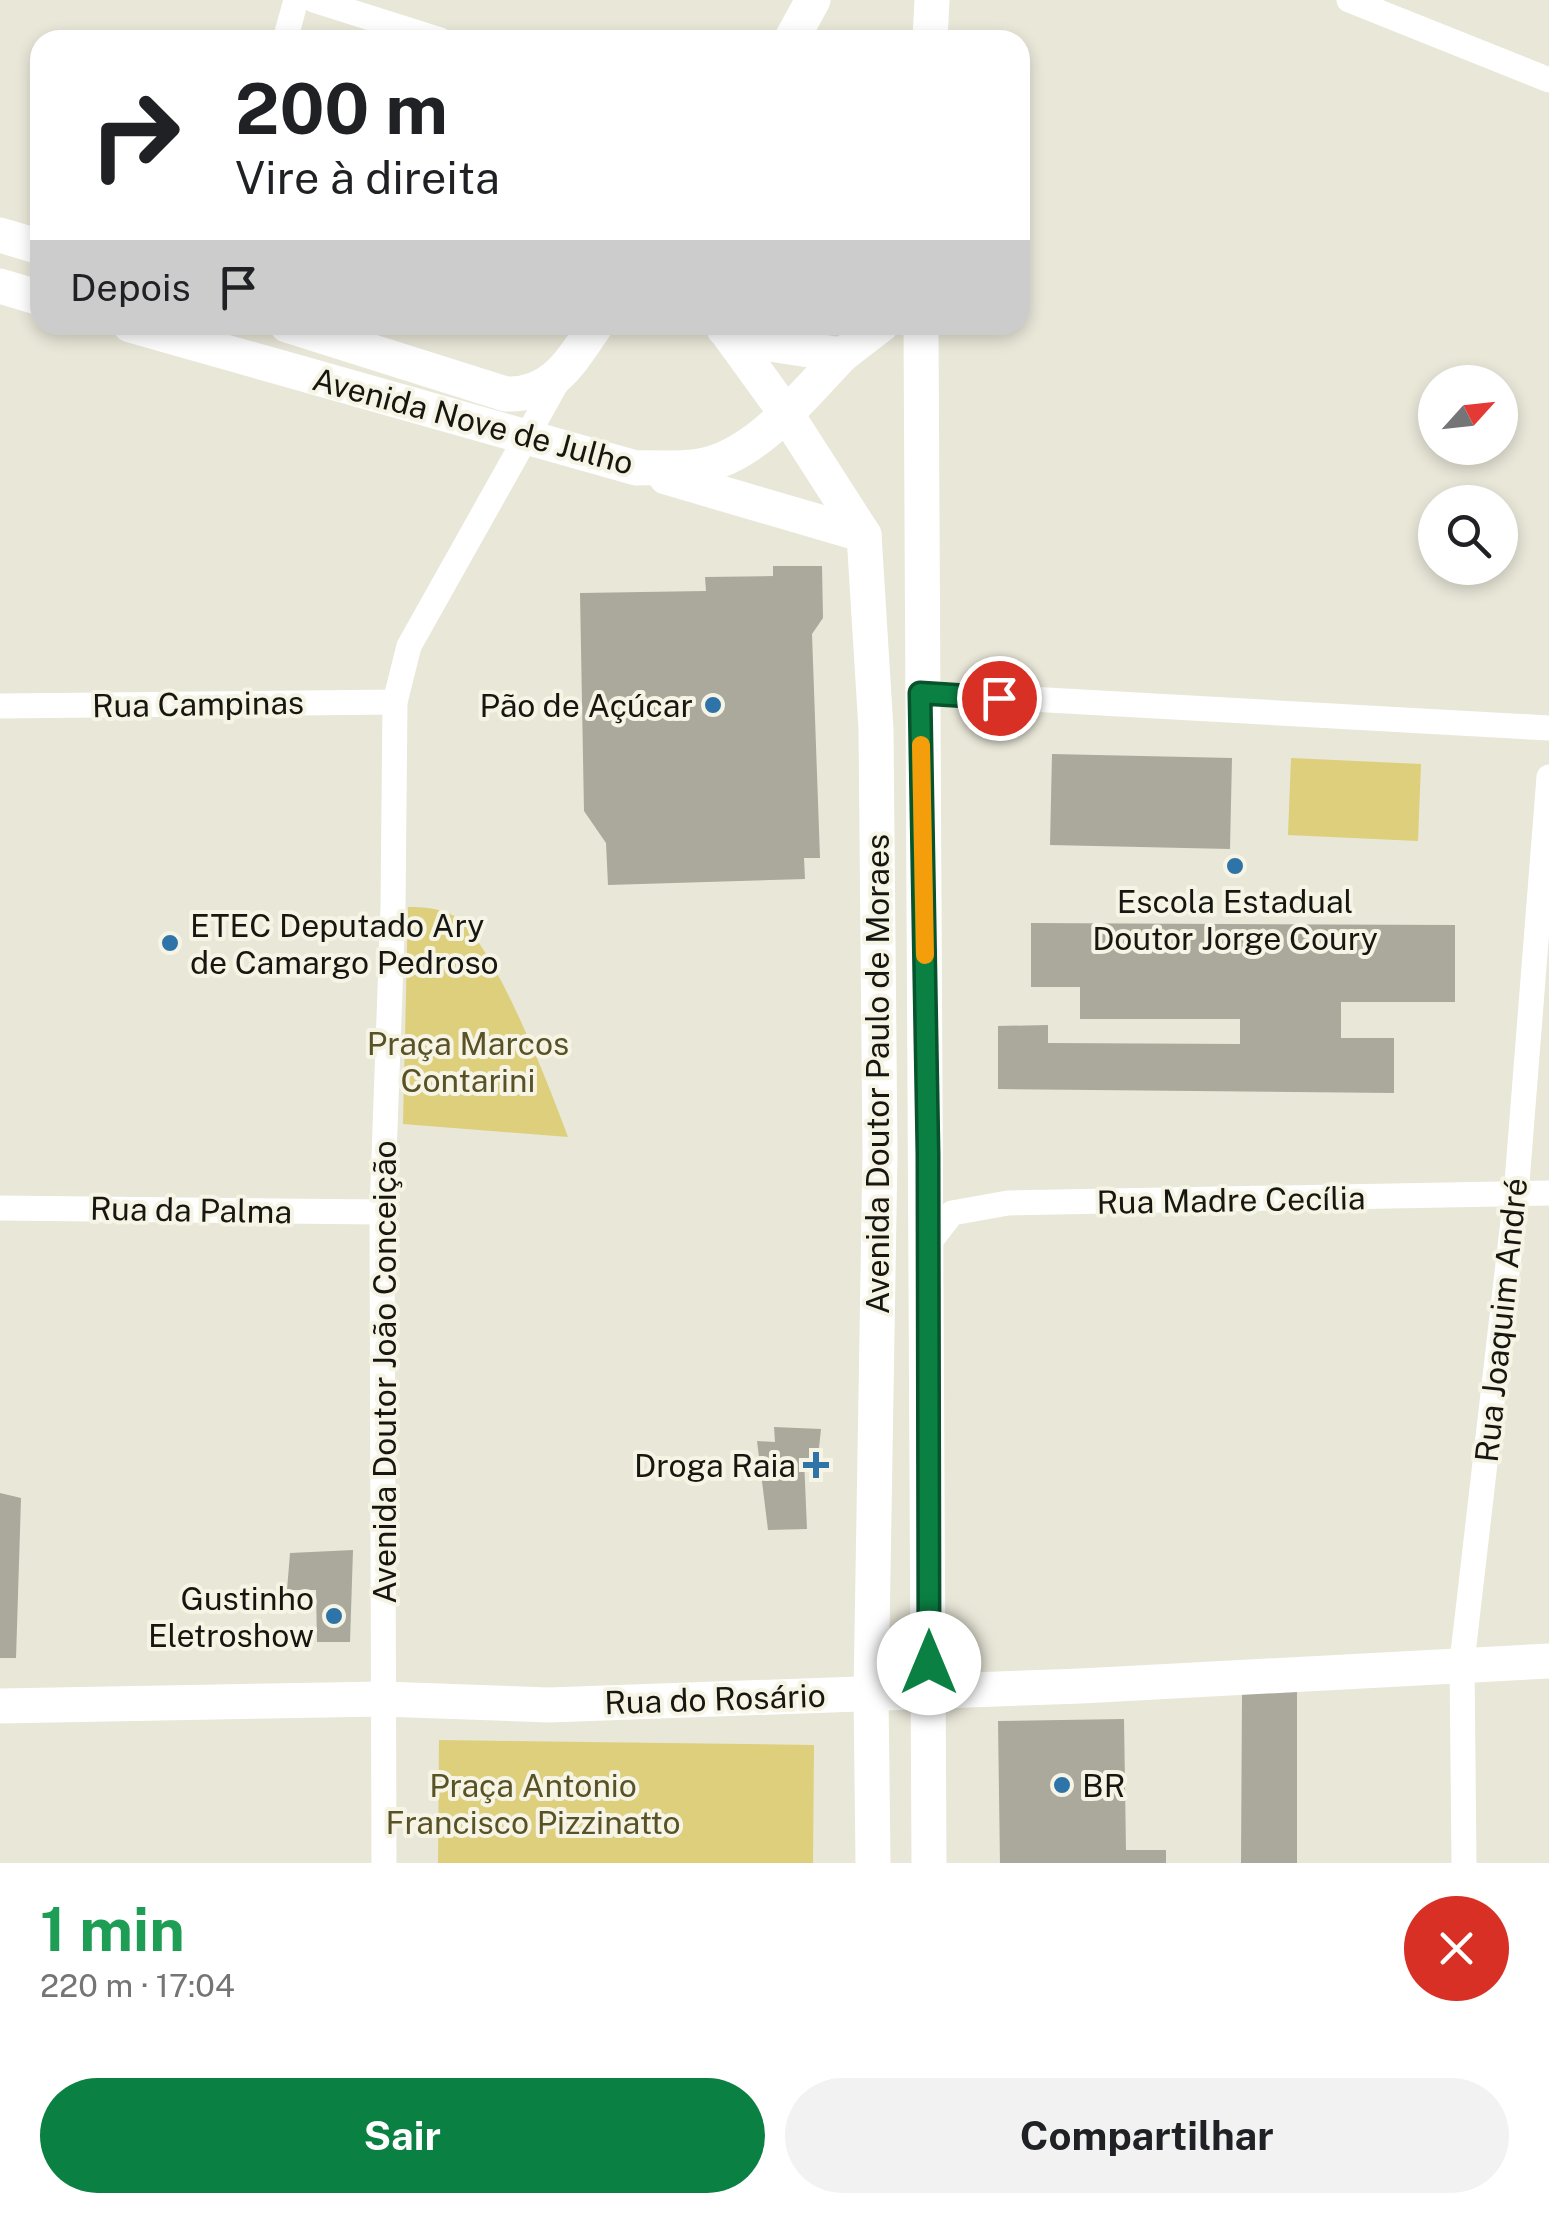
<!DOCTYPE html>
<html lang="pt">
<meta charset="utf-8">
<style>
:root{--surface:#fff;--page:#f2f2f2;--text:#202124;--muted:#757577;--accent:#0b8043}
body{margin:0;font-family:"Public Sans",sans-serif;background:var(--page);color:var(--text);height:100vh;display:flex;flex-direction:column;font-size:38px;white-space:nowrap}
*{box-sizing:border-box;margin:0}
p{font-size:32px;color:var(--muted)}
.icon{flex:none;width:55px;height:55px;fill:none;stroke:currentColor;stroke-width:2;stroke-linecap:round;stroke-linejoin:round}
.map{position:relative;height:1863px;overflow:hidden}
.sheet{display:flex;flex-direction:column;background:var(--surface);flex:1}
.sheet>*{flex:none}
.guide{position:absolute;left:30px;top:30px;width:1000px;height:305px;border-radius:30px;box-shadow:0 5px 15px #0003;background:#fff;color:var(--text);overflow:hidden}
.needle{width:65px;rotate:63deg}
.buttons{position:absolute;left:1418px;top:365px;display:grid;gap:20px}
.buttons a{display:grid;place-items:center;width:100px;height:100px;border-radius:50%;background:var(--surface);box-shadow:0 5px 15px #0003;font-size:50px}
.pin{position:absolute;display:grid;place-items:center;width:85px;height:85px;color:#fff;margin:-42px;border:5px solid #fff;border-radius:50%;box-shadow:0 2px 10px #0007}
.me{position:absolute;width:110px;margin:-55px;rotate:0deg;stroke-linejoin:round;filter:drop-shadow(0 0 8px #0008)}
.turn{display:flex;align-items:center;gap:35px;height:210px;padding:0 40px;font-size:45px}
.turn .icon{width:130px;height:130px;stroke-width:2.5}
.turn b{display:block;font-size:70px;line-height:85px}
.then{display:flex;align-items:center;height:95px;padding:0 40px;background:#0003;gap:20px;font-size:38px}
.round{display:grid;place-items:center;flex:none;width:105px;height:105px;border-radius:52px;background:var(--page)}
.summary{display:flex;align-items:center;justify-content:space-between;height:170px;padding:0 40px}
h1{font-size:60px;font-weight:700;line-height:75px;color:#1e9e55}
.button{display:flex;gap:20px;margin-top:auto;padding:20px 40px}
.button a{flex:1;height:115px;border-radius:60px;background:var(--accent);color:#fff;font-size:40px;font-weight:700;line-height:115px;text-align:center}
.button a+a{background:var(--page);color:var(--text)}
.map>svg:first-child{display:block}
</style>
<div class="map">
<svg width="1549" height="1863" viewBox="0 0 1549 1863">
<rect width="100%" height="100%" fill="#e9e7d8"/>
<g fill="#ddcf7c">
<polygon points="1291,758 1421,764 1418,841 1288,835"/>
<path d="M 408,907 C 423,907 440,908 454,916 C 493,939 551,1091 568,1137 L 403,1124 Z"/>
<polygon points="439,1740 814,1745 813,1863 438,1863"/>
</g>
<g fill="#aba99b">
<polygon points="773,566 822,566 823,618 812,634 820,858 804,858 805,879 608,885 606,843 584,811 580,593 706,591 705,577 773,576"/>
<polygon points="1052,754 1232,758 1230,849 1050,845"/>
<polygon points="1031,923 1455,925 1455,1002 1341,1002 1341,1038 1394,1038 1394,1093 998,1089 998,1026 1048,1025 1048,1043 1240,1044 1240,1019 1080,1019 1080,987 1031,987"/>
<polygon points="774,1427 821,1429 818,1457 804,1459 807,1529 768,1530 757,1441 775,1442"/>
<polygon points="0,1493 21,1498 16,1658 0,1658"/>
<polygon points="353,1550 350,1642 317,1642 316,1590 287,1590 290,1553"/>
<polygon points="1242,1692 1297,1692 1297,1863 1241,1863"/>
<polygon points="1124,1719 1126,1850 1166,1850 1166,1863 1000,1863 998,1721"/>
</g>
<g fill="none" stroke-linecap="round" stroke-linejoin="round">
<g stroke="#fff" stroke-width="25">
<polyline points="314,0 440,40"/>
<polyline points="1349,0 1549,80"/>
<polyline points="285,40 296,0"/>
<polyline points="920,693 1549,728"/>
<polyline points="0,706 395,702"/>
<polyline points="0,1208 382,1212"/>
<polyline points="928,1244 952,1213 1008,1203 1549,1193"/>
<polyline points="384,1863 382,1212 393,907 395,702 409,646 560,377"/>
<polyline points="1464,1863 1462,1662 1516,1195 1549,777"/>
</g>
<g stroke="#fff" stroke-width="35">
<polyline points="791,40 813,0"/>
<polyline points="930,40 932,0"/>
<polyline points="0,235 40,247"/>
<polyline points="0,286 40,298"/>
<path d="M 130,325 L 636,468 C 656,467 680,470 700,466 C 757,456 803,395 842,355"/>
<path d="M 287,325 L 506,394 C 553,396 572,360 596,325"/>
<polyline points="722,325 785,412 864,535 876,729 880,1154 871,1693 873,1863"/>
<polyline points="921,325 929,1863"/>
<polyline points="724,329 763,343 842,355 881,325"/>
<polyline points="666,477 864,535"/>
<polyline points="0,1706 382,1699 549,1705 1081,1686 1549,1661"/>
</g>
</g>
<g fill="none" stroke-linecap="round" stroke-linejoin="round">
<g stroke="#07532c" stroke-width="25">
<polyline id="route" points="929,1663 928,1154 920,693 999,698"/>
</g>
<use href="#route" stroke="#0b8043" stroke-width="18"/>
<polyline stroke="#f59e0b" stroke-width="18" points="921,745 925,955"/>
</g>
<g fill="#2e74a9" stroke="#f6f4e5" stroke-width="4">
<circle cx="713" cy="705" r="10"/>
<circle cx="1235" cy="866" r="10"/>
<circle cx="170" cy="943" r="10"/>
<path d="M811 1450h10v10h10v10h-10v10h-10v-10h-10v-10h10z"/>
<circle cx="334" cy="1616" r="10"/>
<circle cx="1062" cy="1785" r="10"/>
</g>
<g text-anchor="middle" dominant-baseline="central" stroke-width="8" stroke-linejoin="round" paint-order="stroke">
<g font-size="32" fill="#171611" stroke="#f6f4e5">
<text transform="translate(473 421) rotate(15)">Avenida Nove de Julho</text>
<text transform="translate(198 704) rotate(-1)">Rua Campinas</text>
<text transform="translate(877 1074) rotate(-90)">Avenida Doutor Paulo de Moraes</text>
<text transform="translate(1231 1200) rotate(-1)">Rua Madre Cecília</text>
<text transform="translate(191 1210) rotate(1)">Rua da Palma</text>
<text transform="translate(1501 1320) rotate(-84)">Rua Joaquim André</text>
<text transform="translate(384 1372) rotate(-90)">Avenida Doutor João Conceição</text>
<text transform="translate(715 1699) rotate(-2)">Rua do Rosário</text>
</g>
<g font-size="32" fill="#171611" stroke="#f6f4e5" text-anchor="end">
<text x="693" y="705">Pão de Açúcar</text>
<text x="1235" y="901" text-anchor="middle">Escola Estadual<tspan x="1235" dy="37">Doutor Jorge Coury</tspan></text>
<text x="190" y="925" text-anchor="start">ETEC Deputado Ary<tspan x="190" dy="37">de Camargo Pedroso</tspan></text>
<text x="796" y="1465">Droga Raia</text>
<text x="314" y="1598">Gustinho<tspan x="314" dy="37">Eletroshow</tspan></text>
<text x="1082" y="1785" text-anchor="start">BR</text>
</g>
<g font-size="32" fill="#595227" stroke="#f6f4e5">
<text x="468" y="1043">Praça Marcos<tspan x="468" dy="37">Contarini</tspan></text>
<text x="533" y="1785">Praça Antonio<tspan x="533" dy="37">Francisco Pizzinatto</tspan></text>
</g>
</g>
</svg>
<div class="buttons">
<a><svg class="needle" viewBox="-14 -14 28 28"><path d="M0-13l5 13h-10z" fill="#e53935"/><path d="M0 13l5-13h-10z" fill="#757577"/></svg></a>
<a><svg class="icon" aria-label="search" viewBox="0 0 24 24"><circle cx="10" cy="10" r="6"/><path d="M15 15l6 6"/></svg></a>
</div>
<div class="pin" style="left:999px;top:698px;background:#d93025"><svg class="icon" aria-label="arrive" viewBox="0 0 24 24"><path d="M6 21V4h12l-3 4 3 4H6"/></svg></div>
<svg class="me" style="left:929px;top:1663px" viewBox="-20 -20 40 40"><circle r="19" fill="#fff"/><path d="M0-13L10 11 0 6-10 11z" fill="#0b8043"/></svg>
<div class="guide">
<div class="turn"><svg class="icon" aria-label="right" viewBox="0 0 24 24"><path d="M7 20v-9h11M14 6l5 5-5 5"/></svg><div><b>200 m</b>Vire à direita</div></div>
<div class="then">Depois<svg class="icon" aria-label="arrive" viewBox="0 0 24 24"><path d="M6 21V4h12l-3 4 3 4H6"/></svg></div>
</div>
</div>
<section class="sheet">
<div class="summary"><div><h1>1 min</h1><p>220 m · 17:04</p></div><a class="round" style="background:#d93025;color:#fff"><svg class="icon" aria-label="close" viewBox="0 0 24 24"><path d="M6 6l12 12M18 6L6 18"/></svg></a></div>
<div class="button"><a>Sair</a><a>Compartilhar</a></div>
</section>
